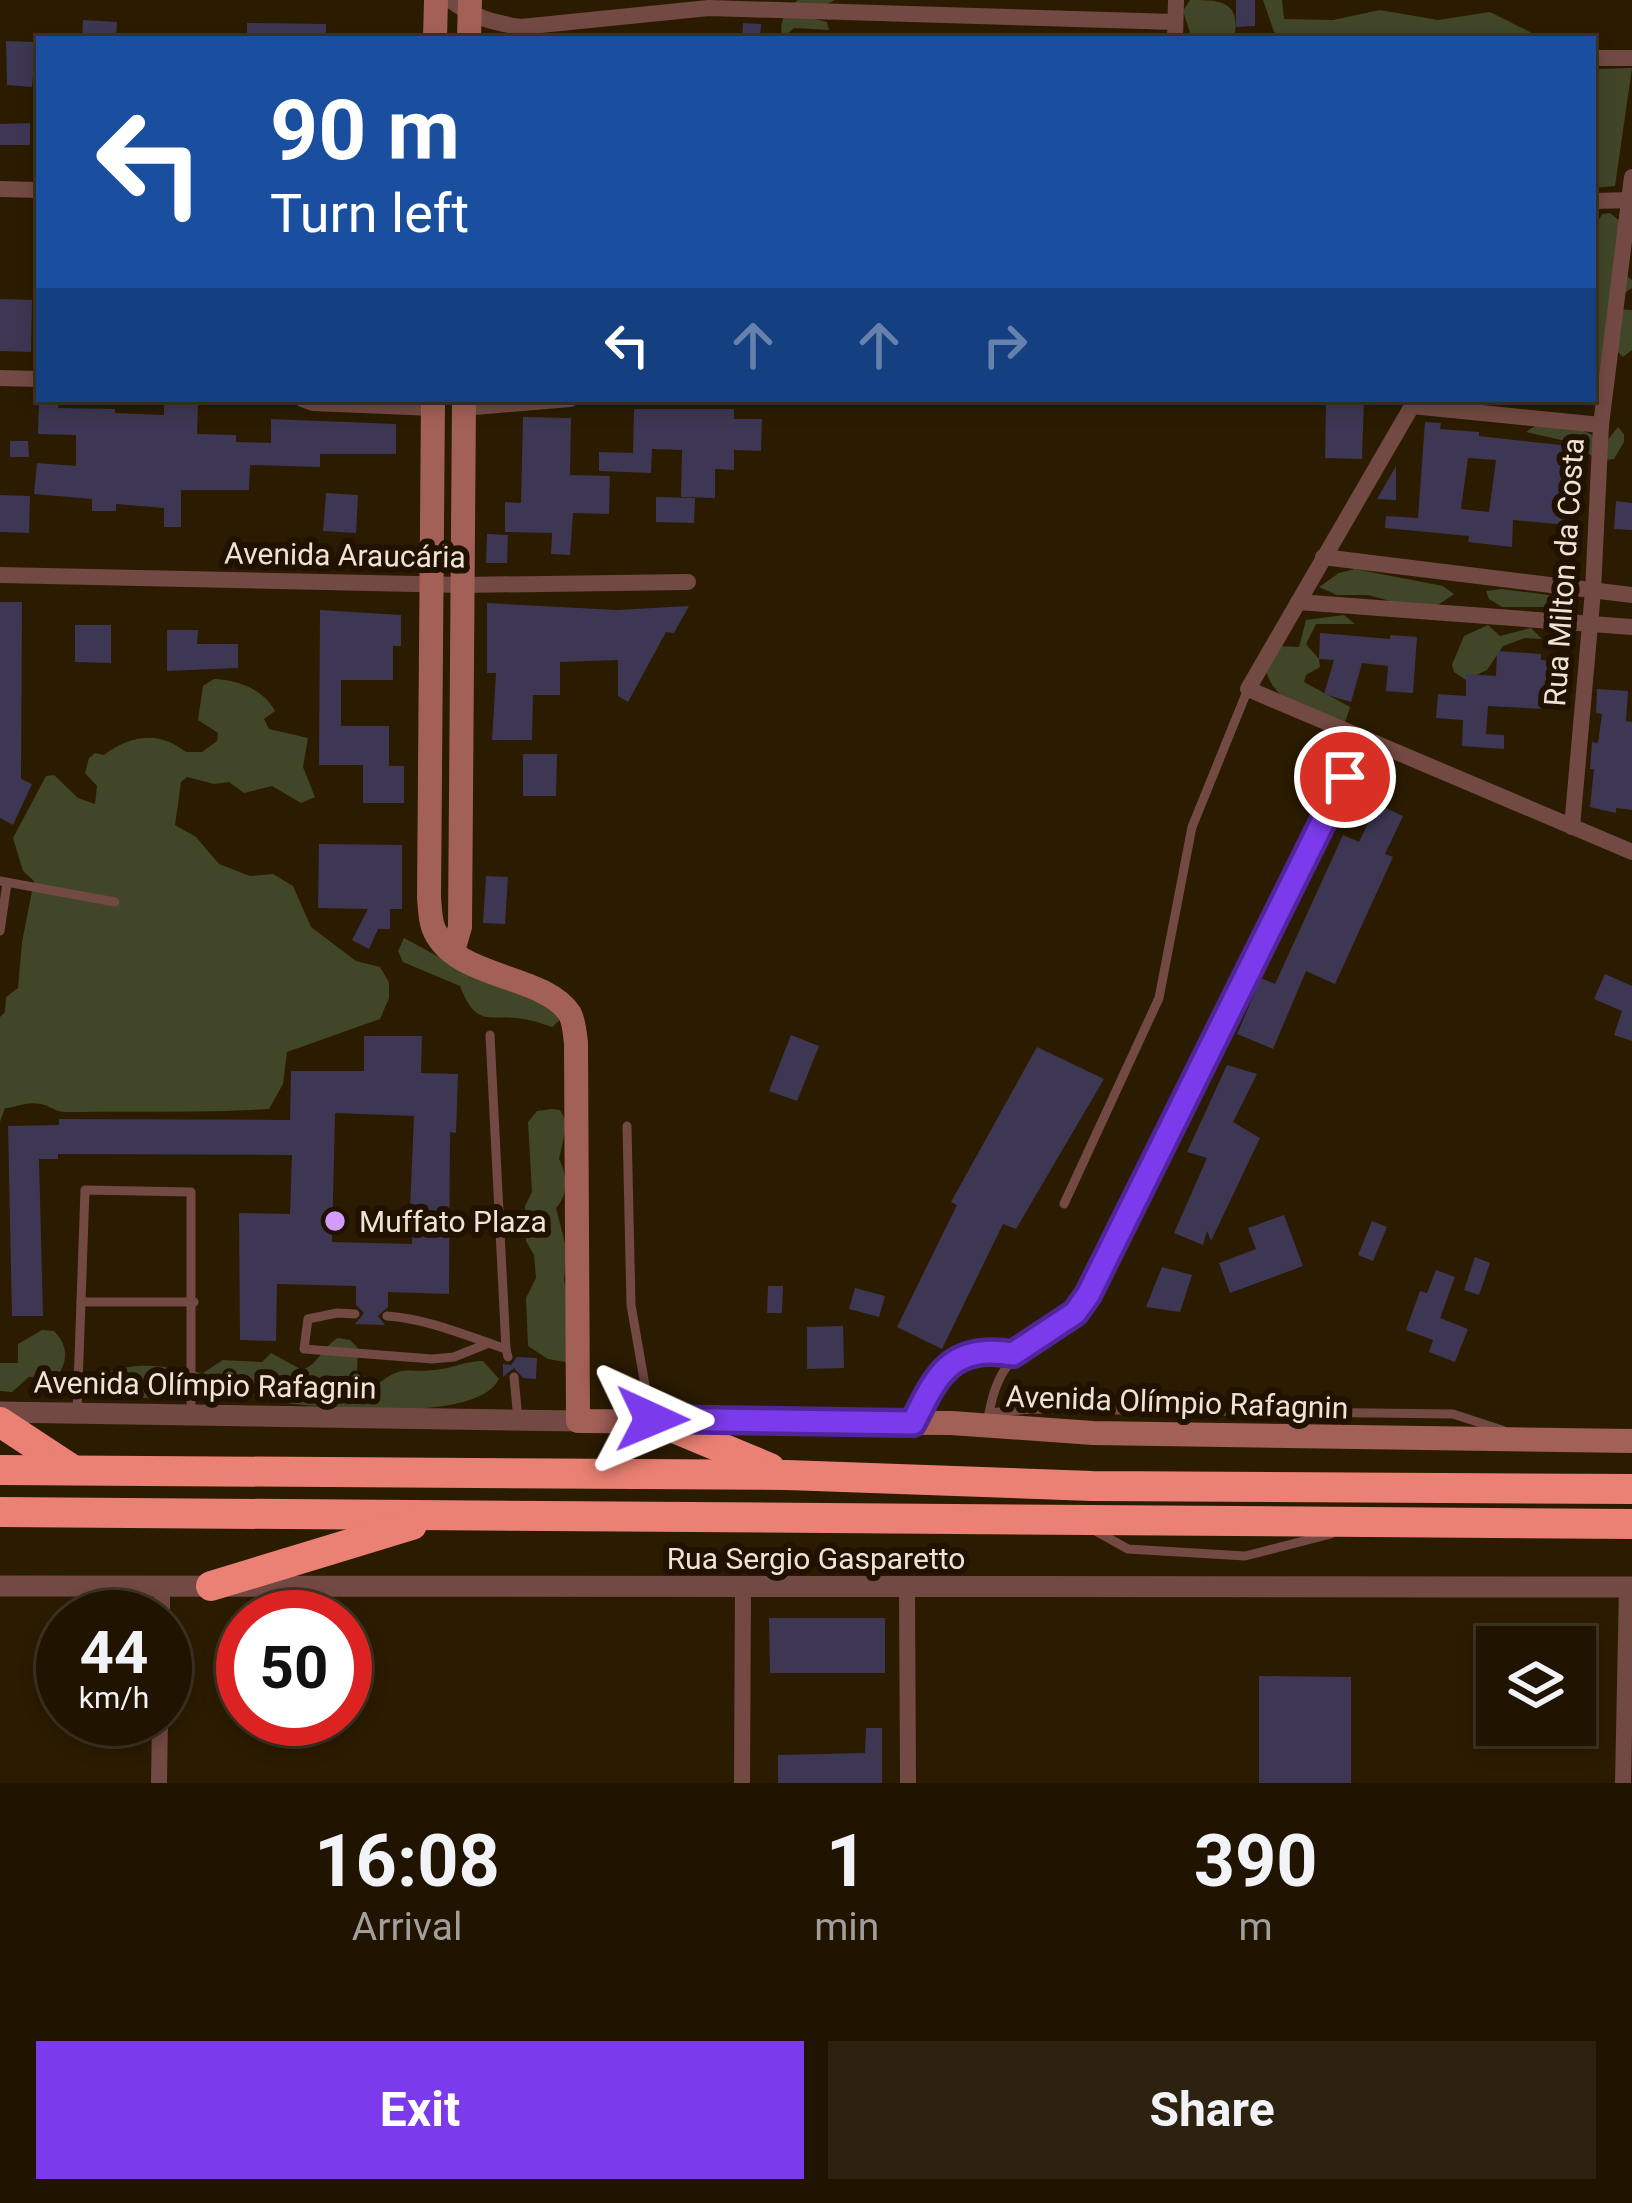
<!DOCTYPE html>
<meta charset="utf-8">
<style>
:root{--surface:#201401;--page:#2d2110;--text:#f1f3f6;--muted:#a29e99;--line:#3d3323;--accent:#7c3aed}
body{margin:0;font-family:Roboto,sans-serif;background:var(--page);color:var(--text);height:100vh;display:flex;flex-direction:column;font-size:45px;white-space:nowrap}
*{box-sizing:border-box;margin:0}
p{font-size:39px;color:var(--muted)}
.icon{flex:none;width:66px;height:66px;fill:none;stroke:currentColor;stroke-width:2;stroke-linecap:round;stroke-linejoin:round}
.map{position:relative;height:1783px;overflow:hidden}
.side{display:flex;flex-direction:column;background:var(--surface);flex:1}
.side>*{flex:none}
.banner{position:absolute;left:36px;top:36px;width:1560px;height:366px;border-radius:0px;box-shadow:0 6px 18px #0003,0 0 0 3px var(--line);background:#1a4fa0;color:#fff;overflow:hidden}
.buttons{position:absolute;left:1476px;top:1626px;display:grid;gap:24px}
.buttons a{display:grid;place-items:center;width:120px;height:120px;border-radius:0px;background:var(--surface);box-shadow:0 6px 18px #0003,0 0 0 3px var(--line);font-size:60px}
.speed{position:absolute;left:36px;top:1590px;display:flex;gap:24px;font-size:60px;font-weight:700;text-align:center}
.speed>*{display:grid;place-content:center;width:156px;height:156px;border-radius:50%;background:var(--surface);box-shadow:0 6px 18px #0003,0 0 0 3px var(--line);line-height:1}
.speed small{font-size:30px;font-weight:400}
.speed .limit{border:18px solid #d22;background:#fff;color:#111}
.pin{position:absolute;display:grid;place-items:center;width:102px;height:102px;color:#fff;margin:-51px;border:6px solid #fff;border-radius:50%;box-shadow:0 3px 12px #0007}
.me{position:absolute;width:132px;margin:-66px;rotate:91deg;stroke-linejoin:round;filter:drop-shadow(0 0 9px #0008)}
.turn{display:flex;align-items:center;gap:42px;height:252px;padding:0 36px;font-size:54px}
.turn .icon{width:156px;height:156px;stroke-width:2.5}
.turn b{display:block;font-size:84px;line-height:102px}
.lanes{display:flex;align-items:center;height:114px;padding:0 36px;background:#0003;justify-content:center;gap:60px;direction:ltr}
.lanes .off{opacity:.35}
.eta{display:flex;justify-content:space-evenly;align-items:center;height:204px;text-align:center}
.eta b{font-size:72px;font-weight:700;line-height:84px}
.primary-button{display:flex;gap:24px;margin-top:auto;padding:24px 36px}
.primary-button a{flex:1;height:138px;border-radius:0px;background:var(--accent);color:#fff;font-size:48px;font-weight:700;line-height:138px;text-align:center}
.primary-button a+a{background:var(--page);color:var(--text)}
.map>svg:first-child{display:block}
</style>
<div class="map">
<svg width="1632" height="1783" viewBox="0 0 1632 1783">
<rect width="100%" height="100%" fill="#2b1b01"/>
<g fill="#404627">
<path d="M 798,0 L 835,0 L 821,7 L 815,19 L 827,22 L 829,30 L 794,28 L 785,36 L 782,34 C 779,22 787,7 798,0 Z"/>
<path d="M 1190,0 C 1219,0 1242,0 1234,39 L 1192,39 L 1183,11 Z"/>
<polygon points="1263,0 1282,0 1284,19 1333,20 1380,10 1438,20 1490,12 1534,34 1535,39 1284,39 1274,32"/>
<polygon points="1632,68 1615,186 1593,188 1593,69"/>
<polygon points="1610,213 1622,223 1624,274 1632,280 1632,288 1623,294 1616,309 1632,310 1632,350 1623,357 1618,352 1593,403 1586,399 1593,399 1593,356 1599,320 1595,227 1602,214"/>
<polygon points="1541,422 1572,425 1606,442 1618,427 1624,434 1624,442 1614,459 1599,461 1574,443 1526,432"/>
<polygon points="1355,569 1443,586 1454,594 1435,607 1401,604 1368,595 1337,595 1319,587 1339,573"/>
<polygon points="1502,589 1571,598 1571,607 1502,607 1489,599 1486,591"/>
<path d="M 1344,615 L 1355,624 L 1316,624 L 1306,644 L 1319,659 L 1320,667 L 1306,675 L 1304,682 L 1350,707 L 1345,723 C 1314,711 1276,706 1266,671 L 1280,646 L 1299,647 L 1306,620 Z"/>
<polygon points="1488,625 1500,636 1531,628 1542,639 1525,638 1503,646 1487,670 1466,680 1454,672 1452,665 1464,636"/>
<path d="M 214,679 C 238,680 263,689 275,711 L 264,719 L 269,729 L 308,738 L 303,767 L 315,797 L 301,803 L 272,786 L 244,793 L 229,782 L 214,784 L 187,777 L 181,782 L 175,825 L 196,837 L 219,864 L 250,876 L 273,874 L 293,886 L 311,927 L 356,961 L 380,967 L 389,982 L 389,998 L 380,1019 L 287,1052 L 283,1084 L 269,1109 C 201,1113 136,1111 66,1112 C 55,1112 51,1106 41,1104 C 27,1101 18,1107 5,1108 L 0,1122 L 0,1017 L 5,1012 L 6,997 L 18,988 L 22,942 L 34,881 L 23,871 L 13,838 L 46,776 L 54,775 L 78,798 L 95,804 L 97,786 L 85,773 L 89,758 L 95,753 L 104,755 C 131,734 160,731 186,752 L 202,752 L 217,741 L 218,733 L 198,720 L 203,686 Z"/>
<path d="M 404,938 L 476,977 L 557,1010 L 560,1020 L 552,1027 C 543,1024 533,1020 523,1019 C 490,1013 477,1030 460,986 L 403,962 L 398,951 Z"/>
<path d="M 552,1109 L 560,1110 L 567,1123 L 559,1159 C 567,1174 569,1195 556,1208 L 567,1251 L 564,1280 L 574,1323 L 571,1363 L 548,1359 L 528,1346 L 526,1298 L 536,1278 L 534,1255 L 526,1241 L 525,1206 L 532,1192 L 528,1122 L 537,1111 Z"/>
<path d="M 42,1330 L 54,1331 C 66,1344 69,1356 60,1372 L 50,1378 L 29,1377 L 12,1392 L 0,1391 L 0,1363 L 18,1363 L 18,1344 Z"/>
<path d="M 338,1338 L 350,1340 L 358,1348 L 357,1372 L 379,1383 C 404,1364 406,1373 434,1370 C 451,1369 465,1361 483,1361 L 499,1379 C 478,1423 330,1408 286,1403 C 265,1400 233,1388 212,1391 C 206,1391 201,1395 194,1396 C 163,1402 132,1399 104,1386 L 106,1373 C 137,1360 170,1367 203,1373 L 223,1360 L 262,1362 L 271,1353 L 302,1370 C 319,1364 322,1347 338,1338 Z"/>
</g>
<g fill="#3d3753" fill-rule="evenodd">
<polygon points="1236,0 1255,0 1255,26 1236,27"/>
<polygon points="83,20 117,22 116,39 82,39"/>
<polygon points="247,23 326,24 326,39 247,39"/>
<polygon points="743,23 761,24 760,39 742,39"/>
<polygon points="6,41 36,42 32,87 7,85"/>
<polygon points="30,123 30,145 0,145 0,124"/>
<polygon points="0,299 32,300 31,352 0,351"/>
<polygon points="39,399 59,399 58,408 115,409 115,413 164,415 164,404 198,405 197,434 236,435 236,442 271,443 271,419 396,424 396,454 320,454 320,467 250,465 249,490 181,490 181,527 164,527 164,508 116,504 116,511 92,511 92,499 34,494 37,463 76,466 76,435 38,434"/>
<polygon points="1326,399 1364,400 1362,459 1325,458"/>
<polygon points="634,409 734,409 734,419 762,419 761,451 734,450 734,470 715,469 715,498 681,497 682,450 652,449 651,473 599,471 599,452 633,453"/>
<polygon points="523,417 571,418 570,475 610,476 609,514 573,513 570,555 551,554 552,533 505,532 505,502 521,503"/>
<path d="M 1425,422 L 1441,423 L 1440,429 L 1479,432 L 1479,436 L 1579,447 L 1567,525 L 1513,520 L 1512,547 L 1468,542 L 1469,536 L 1385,528 L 1386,516 L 1418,518 ZM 1468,458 L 1496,460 L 1489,512 L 1461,509 Z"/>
<polygon points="10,441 28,441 29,457 10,457"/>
<polygon points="1396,466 1396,500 1377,499"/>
<polygon points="326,493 358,495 356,533 323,531"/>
<polygon points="0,495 30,496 29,533 0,532"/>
<polygon points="656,497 695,498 694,523 656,522"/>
<polygon points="1616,501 1632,503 1632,530 1614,529"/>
<polygon points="487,534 508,535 507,563 486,563"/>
<polygon points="0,602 22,602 21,779 32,784 13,825 0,818"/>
<polygon points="487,603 617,610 689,606 674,633 666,632 628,702 618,696 618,660 560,662 560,695 533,695 532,740 492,740 496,673 487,673"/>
<polygon points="320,610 401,615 401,646 393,646 393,680 341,680 341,726 389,726 389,766 404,766 404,803 363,803 363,765 319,765"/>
<polygon points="75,625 111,625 111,663 75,662"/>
<polygon points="167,630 198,630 197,644 238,644 238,668 167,671"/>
<polygon points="1320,633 1390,639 1390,635 1417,637 1413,693 1386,691 1388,666 1362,663 1351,702 1324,694 1334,660 1319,659"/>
<polygon points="1497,651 1541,654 1541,660 1565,662 1560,710 1488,706 1486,734 1504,735 1504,749 1462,746 1463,720 1436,718 1438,694 1466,696 1466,674 1496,676"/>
<polygon points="1597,689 1628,691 1626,721 1632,722 1632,810 1616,808 1616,813 1590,807 1594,769 1590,769 1592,742 1598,743 1602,714 1596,713"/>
<polygon points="523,754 557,754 556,796 523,796"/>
<polygon points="1377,804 1403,816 1385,854 1393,857 1335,984 1306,971 1273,1049 1237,1034 1261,978 1275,984 1343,835 1359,842"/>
<polygon points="319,844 402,845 402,909 390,909 390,929 378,929 369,949 352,940 368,909 318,908"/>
<polygon points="486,876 508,877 505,924 483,923"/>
<polygon points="1605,974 1632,986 1632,1041 1614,1035 1622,1011 1594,999"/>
<polygon points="791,1035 819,1046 797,1101 769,1091"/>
<path d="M 364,1036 L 422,1036 L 421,1073 L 458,1074 L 456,1133 L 450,1132 L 449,1294 L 388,1292 L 388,1307 L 378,1316 L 385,1325 L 355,1324 L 364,1313 L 356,1305 L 356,1286 L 277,1284 L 276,1341 L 240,1340 L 239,1213 L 290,1214 L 292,1155 L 58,1154 L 58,1159 L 39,1159 L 43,1316 L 12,1316 L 8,1126 L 59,1125 L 59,1119 L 290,1120 L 291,1071 L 364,1071 ZM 335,1113 L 414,1116 L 410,1208 L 413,1208 L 412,1244 L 332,1242 Z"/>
<polygon points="1037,1047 1104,1079 1016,1229 1003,1224 942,1349 897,1327 957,1205 951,1202"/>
<polygon points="1227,1065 1257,1074 1233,1122 1260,1138 1211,1241 1207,1231 1203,1245 1174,1233 1207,1158 1187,1152"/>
<polygon points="1284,1215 1303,1266 1230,1293 1219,1263 1256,1249 1248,1228"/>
<polygon points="1372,1221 1387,1227 1373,1261 1358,1255"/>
<polygon points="1475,1257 1490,1263 1479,1295 1464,1290"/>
<polygon points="1162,1267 1192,1275 1180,1312 1146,1307"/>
<polygon points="1436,1270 1455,1277 1440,1318 1468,1329 1455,1362 1429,1352 1433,1340 1406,1330 1420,1291 1427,1293"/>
<polygon points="768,1286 783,1286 782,1313 767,1313"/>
<polygon points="855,1288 885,1296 879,1317 849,1309"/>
<polygon points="843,1326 844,1368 807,1369 807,1327"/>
<polygon points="517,1357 537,1358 536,1379 523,1378 514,1368 503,1377 503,1364 511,1365"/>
<polygon points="769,1618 885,1618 885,1673 770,1673"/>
<polygon points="1259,1676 1351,1677 1351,1783 1259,1783"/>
<polygon points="866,1728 882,1728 882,1783 778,1783 778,1755 865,1753"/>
</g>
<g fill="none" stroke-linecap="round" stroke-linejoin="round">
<g stroke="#734943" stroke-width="9">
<polyline points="0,881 115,902"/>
<polyline points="0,931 7,883"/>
<polyline points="490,1035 506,1349"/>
<polyline points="627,1126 631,1305 650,1414"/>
<polyline points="1064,1204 1159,998 1192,827 1248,689"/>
<polyline points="81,1302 194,1302"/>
<polyline points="355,1314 337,1313 308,1319 304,1349 432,1359 454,1357 489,1343"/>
<path d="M 387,1316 C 429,1319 467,1336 506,1349 L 508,1357"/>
<polyline points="514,1377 518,1420"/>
<polyline points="77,1413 85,1190 191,1192 191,1414"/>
<polyline points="989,1413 1031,1409 1453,1414 1502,1430"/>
<path d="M 915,1419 C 939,1370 953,1344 1013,1354"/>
<path d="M 988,1421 C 999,1336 1046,1351 1089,1295 L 1345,777"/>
<polyline points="1092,1529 1128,1549 1245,1556 1331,1534"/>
</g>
<g stroke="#734943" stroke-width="16">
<path d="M 450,0 C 473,17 493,23 521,27 L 709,8 L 1175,22"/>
<polyline points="1175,39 1176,0"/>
<polyline points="1593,58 1632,58"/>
<polyline points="0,189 39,190"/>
<polyline points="1593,201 1632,200"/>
<polyline points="0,378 39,379"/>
<polyline points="302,399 313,403 433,408"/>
<polyline points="1416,399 1248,689 1632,852"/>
<polyline points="1412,406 1601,425"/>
<polyline points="463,408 570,399"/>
<polyline points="1323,557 1632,595"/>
<polyline points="0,575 461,585 688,582"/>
<polyline points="1298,602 1632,627"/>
<polyline points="1572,827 1593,591 1601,425 1632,177"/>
<polyline points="907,1589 908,1783"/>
<polyline points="162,1617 162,1587"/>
<polyline points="159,1783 160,1719"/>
<polyline points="742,1783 743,1588"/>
<polyline points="1623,1783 1627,1587"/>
</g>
<g stroke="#734943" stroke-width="21">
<polyline points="0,1412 578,1421"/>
<polyline points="0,1586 1632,1587"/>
</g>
<g stroke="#a36057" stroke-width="24">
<polyline points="435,39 436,0"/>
<polyline points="469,39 470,0"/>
<path d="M 433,399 L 429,898 C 430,907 430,918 433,927 C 452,980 544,973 570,1014 C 574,1022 575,1034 576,1043 L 578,1421 L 951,1423 L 1093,1433 L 1632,1441"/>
<polyline points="453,951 460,927 464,399"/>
</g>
<g stroke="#ea8174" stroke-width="30">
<polyline points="652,1419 770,1468"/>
<polyline points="0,1422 73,1470"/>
<polyline points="0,1470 787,1475 1092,1486 1632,1489"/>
<polyline points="0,1512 1632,1524"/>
<polyline points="211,1586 412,1525"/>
</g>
</g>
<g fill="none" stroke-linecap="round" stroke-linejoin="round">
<g stroke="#51269a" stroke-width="30">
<path id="route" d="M 652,1419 L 913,1423 C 937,1374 951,1344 1013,1354 L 1075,1313 L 1088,1295 L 1345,777"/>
</g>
<use href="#route" stroke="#7c3aed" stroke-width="21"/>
</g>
<circle fill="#d39cfc" stroke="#211100" stroke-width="4.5" cx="335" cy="1221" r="12"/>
<g text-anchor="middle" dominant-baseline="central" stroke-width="12" stroke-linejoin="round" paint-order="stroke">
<g font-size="30" fill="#eee3d4" stroke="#211100">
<text transform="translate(345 555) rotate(1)">Avenida Araucária</text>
<text transform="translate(1564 572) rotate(-86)">Rua Milton da Costa</text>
<text transform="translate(205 1385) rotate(1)">Avenida Olímpio Rafagnin</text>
<text transform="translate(1177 1402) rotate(2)">Avenida Olímpio Rafagnin</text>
<text x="816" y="1558">Rua Sergio Gasparetto</text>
</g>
<g font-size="30" fill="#eee3d4" stroke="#211100" text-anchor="start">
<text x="359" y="1221">Muffato Plaza</text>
</g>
</g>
</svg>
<div class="buttons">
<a><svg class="icon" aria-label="layers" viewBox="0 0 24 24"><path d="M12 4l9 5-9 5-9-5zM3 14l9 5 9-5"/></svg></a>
</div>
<div class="speed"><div>44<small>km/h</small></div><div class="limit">50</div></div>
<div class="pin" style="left:1345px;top:777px;background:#d93025"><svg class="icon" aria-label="arrive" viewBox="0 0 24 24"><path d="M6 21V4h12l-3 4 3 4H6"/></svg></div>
<svg class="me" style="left:652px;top:1419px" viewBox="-20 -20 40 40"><path d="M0-17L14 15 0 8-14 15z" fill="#7c3aed" stroke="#fff" stroke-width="4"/></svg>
<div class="banner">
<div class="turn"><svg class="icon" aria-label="left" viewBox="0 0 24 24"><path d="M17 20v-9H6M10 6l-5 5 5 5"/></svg><div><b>90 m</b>Turn left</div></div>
<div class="lanes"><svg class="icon" aria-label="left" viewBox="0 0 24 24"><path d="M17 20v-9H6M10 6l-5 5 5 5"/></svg><svg class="icon off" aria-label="ahead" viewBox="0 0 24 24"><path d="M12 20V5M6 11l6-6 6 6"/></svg><svg class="icon off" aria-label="ahead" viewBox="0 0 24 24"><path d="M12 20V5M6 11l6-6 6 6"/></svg><svg class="icon off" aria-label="right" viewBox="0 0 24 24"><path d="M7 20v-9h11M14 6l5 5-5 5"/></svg></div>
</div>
</div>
<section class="side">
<div class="eta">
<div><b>16:08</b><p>Arrival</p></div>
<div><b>1</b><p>min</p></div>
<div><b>390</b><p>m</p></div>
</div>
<div class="primary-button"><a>Exit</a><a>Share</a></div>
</section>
